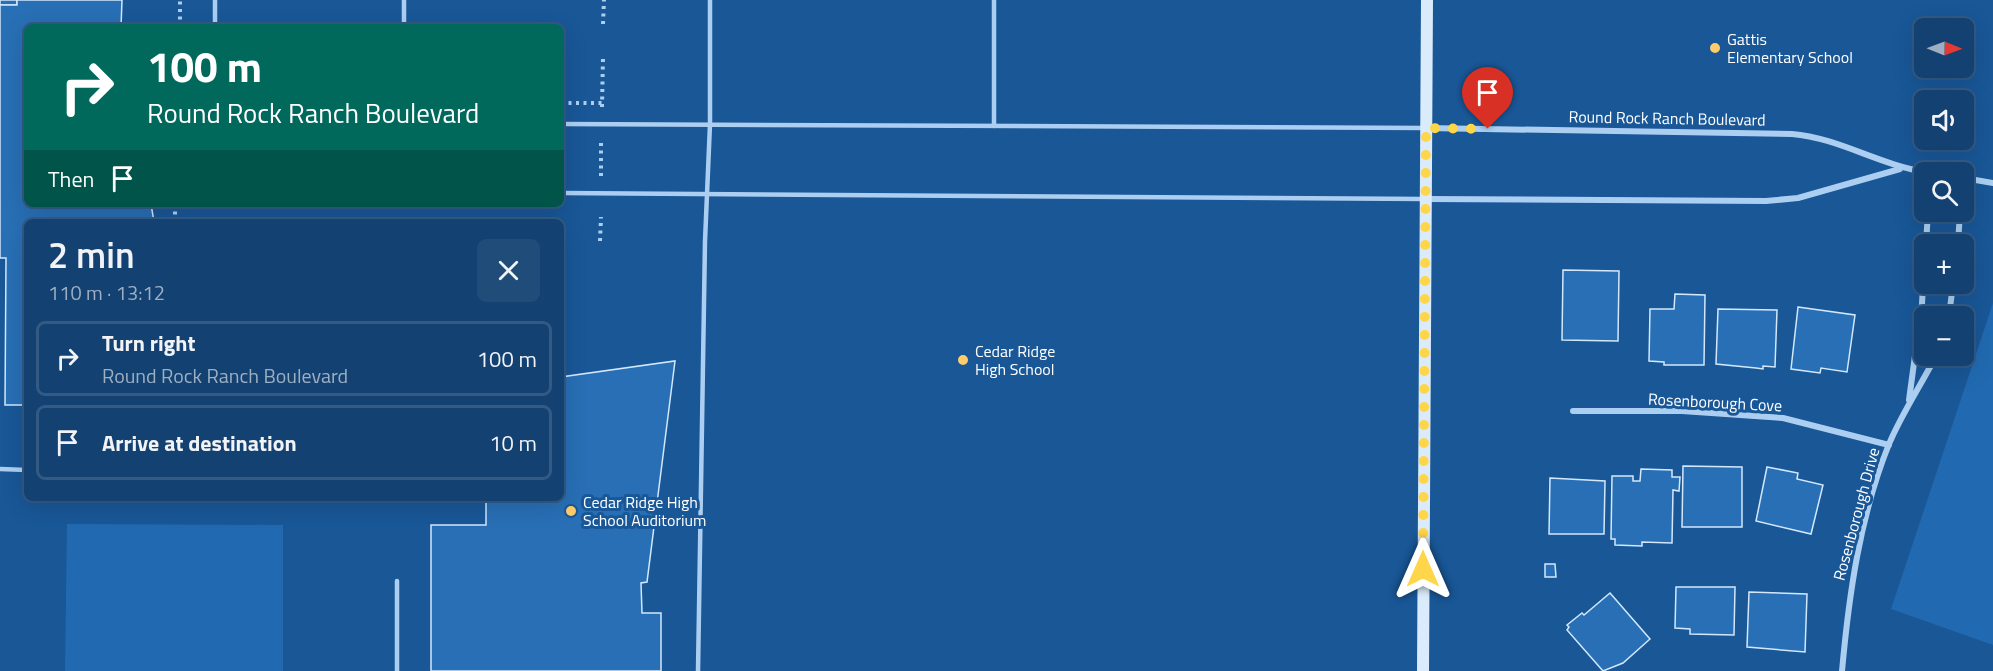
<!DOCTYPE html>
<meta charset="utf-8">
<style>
:root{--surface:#134171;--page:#204c79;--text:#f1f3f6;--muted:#9dafc3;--line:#325a84}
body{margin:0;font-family:"Titillium Web",sans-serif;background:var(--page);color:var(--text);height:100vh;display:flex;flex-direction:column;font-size:22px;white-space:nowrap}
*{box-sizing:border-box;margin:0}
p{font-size:20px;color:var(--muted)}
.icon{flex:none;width:33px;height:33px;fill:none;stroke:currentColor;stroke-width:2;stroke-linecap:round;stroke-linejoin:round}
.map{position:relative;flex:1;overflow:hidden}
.drawer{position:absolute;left:24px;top:219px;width:540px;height:282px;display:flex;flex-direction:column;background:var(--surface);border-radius:9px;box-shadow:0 6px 24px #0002,0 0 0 2px var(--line)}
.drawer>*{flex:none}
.hud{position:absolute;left:24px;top:24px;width:540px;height:183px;border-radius:9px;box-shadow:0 6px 24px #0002,0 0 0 2px var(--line);background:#00695c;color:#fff;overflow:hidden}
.needle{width:39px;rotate:91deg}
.tools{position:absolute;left:1914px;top:18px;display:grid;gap:12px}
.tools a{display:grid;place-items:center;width:60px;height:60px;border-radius:9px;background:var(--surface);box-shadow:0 6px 24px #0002,0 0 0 2px var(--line);font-size:30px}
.pin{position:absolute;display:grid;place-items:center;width:51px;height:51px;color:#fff;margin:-62px -26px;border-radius:50% 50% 50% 0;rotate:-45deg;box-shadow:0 0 6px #0007}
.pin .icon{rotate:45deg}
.me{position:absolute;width:66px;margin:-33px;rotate:0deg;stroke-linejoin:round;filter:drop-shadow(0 0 4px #0008)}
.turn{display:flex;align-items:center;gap:21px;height:126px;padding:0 24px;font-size:27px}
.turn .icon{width:78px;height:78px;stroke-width:2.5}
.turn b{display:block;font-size:42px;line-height:51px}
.then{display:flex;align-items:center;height:57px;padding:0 24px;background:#0003;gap:12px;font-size:22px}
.round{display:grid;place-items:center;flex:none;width:63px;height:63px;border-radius:9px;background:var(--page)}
.summary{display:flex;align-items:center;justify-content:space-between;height:102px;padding:0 24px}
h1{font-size:36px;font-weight:600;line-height:45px}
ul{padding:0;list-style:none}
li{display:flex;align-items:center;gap:18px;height:75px;margin:0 12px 9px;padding:0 12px;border:3px solid var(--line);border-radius:9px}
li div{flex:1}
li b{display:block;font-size:22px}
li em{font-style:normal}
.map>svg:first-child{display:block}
</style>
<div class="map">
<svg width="1993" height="671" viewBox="0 0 1993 671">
<rect width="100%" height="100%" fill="#195797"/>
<g fill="#216ab1">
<polygon points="1993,303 1993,645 1891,609"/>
<polygon points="67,524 283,525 283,671 65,671"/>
</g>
<g fill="#286fb5" stroke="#d3e8fc" stroke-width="1.5">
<rect x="0" y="0" width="17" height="5"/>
<polygon points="17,0 122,0 121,27 27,27 27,204 151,204 154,222 27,222 27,405 5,405 6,258 0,258 0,5 17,5"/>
<polygon points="1563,270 1619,271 1618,341 1562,340"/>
<polygon points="1675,294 1705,295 1704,365 1664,365 1664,362 1649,361 1650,309 1674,309"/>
<polygon points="1798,307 1855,315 1847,372 1821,368 1820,373 1791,369"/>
<polygon points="1718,309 1777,310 1775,367 1763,366 1763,369 1756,368 1716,364"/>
<polygon points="675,361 647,582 641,583 642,613 661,613 661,671 431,671 431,525 486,525 486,498 561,498 561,377"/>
<polygon points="1683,466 1742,467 1742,527 1682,527"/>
<polygon points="1767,467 1798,473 1797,479 1823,485 1811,534 1756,521"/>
<polygon points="1641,469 1672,470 1672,477 1680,477 1679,491 1673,490 1672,543 1642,542 1642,546 1615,545 1615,539 1611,539 1612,476 1633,476 1633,481 1640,481"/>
<polygon points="1550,478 1605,481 1604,534 1549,534"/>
<polygon points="1545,564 1555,564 1556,577 1545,577"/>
<polygon points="1676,587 1735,587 1734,635 1690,634 1690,629 1675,628"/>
<polygon points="1749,592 1807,594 1805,652 1747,647"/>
<polygon points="1610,593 1650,639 1623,663 1603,671 1567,630 1569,627 1567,625 1582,613 1584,615"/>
</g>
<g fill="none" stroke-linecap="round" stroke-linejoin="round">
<g stroke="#accff1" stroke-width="4" stroke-dasharray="3 4.5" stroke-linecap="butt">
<polyline points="603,24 604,0"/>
<polyline points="180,27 180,0"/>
<polyline points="561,103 602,103"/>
<polyline points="602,107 603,57"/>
<polyline points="601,176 601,142"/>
<polyline points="175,222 175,204"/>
<polyline points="600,241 601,217"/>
</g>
<g stroke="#accff1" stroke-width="4.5">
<polyline points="404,0 404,27"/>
<polyline points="215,27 215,0"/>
<polyline points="561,124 1426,128"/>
<polyline points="994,126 994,0"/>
<polyline points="561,193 1425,199"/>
<polyline points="0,469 27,470"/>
<polyline points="397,671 397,581"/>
<polyline points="698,671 705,241 710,124 710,0"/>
</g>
<g stroke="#accff1" stroke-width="6">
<path d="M 1426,128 L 1792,134 C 1839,138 1879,165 1926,172"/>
<polyline points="1964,178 1993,183"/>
<polyline points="1426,199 1766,201 1798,198 1900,169"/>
<polyline points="1926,244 1928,212"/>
<polyline points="1958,244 1960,212"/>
<polyline points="1949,316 1953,284"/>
<polyline points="1909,400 1922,304 1924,265"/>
<polyline points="1573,411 1682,411 1783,418 1889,445"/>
<path d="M 1842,671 C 1849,594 1860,516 1889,444 C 1902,413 1921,385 1936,356"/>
</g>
<polyline stroke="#daebfb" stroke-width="12" points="1423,671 1427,0"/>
</g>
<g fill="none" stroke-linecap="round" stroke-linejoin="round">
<polyline stroke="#ffd54a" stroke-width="10" stroke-dasharray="0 18" points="1423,569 1426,128 1488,129"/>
</g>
<g fill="#ffcc6c" stroke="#195797" stroke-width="2">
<circle cx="1715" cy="48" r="6"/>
<circle cx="963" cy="360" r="6"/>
<circle cx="571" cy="511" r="6"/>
</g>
<g text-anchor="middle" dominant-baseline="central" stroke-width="6" stroke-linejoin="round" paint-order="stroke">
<g font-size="16" fill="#fff" stroke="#195797" text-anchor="start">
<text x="1727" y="39">Gattis<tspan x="1727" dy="18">Elementary School</tspan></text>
<text x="975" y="351">Cedar Ridge<tspan x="975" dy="18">High School</tspan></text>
<text x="583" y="502">Cedar Ridge High<tspan x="583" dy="18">School Auditorium</tspan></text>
</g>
<g font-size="16" fill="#fff" stroke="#195797">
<text transform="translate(1667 118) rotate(1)">Round Rock Ranch Boulevard</text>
<text transform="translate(1715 402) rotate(3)">Rosenborough Cove</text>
<text transform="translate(1856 514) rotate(-75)">Rosenborough Drive</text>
</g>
</g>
</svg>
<div class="tools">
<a><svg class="needle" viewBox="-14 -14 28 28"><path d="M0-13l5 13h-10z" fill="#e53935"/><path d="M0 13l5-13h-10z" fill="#9dafc3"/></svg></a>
<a><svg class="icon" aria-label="sound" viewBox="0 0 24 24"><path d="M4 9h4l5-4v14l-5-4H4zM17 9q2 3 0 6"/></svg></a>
<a><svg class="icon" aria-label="search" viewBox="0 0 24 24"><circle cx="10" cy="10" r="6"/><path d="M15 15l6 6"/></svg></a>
<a>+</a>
<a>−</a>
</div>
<div class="pin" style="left:1488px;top:129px;background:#d93025"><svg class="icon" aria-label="arrive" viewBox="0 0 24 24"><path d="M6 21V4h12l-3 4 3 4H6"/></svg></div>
<svg class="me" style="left:1423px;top:569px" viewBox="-20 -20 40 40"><path d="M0-17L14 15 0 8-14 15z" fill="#ffd54a" stroke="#fff" stroke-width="4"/></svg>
<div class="hud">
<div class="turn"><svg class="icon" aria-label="right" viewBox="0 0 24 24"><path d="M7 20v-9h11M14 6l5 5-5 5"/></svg><div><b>100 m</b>Round Rock Ranch Boulevard</div></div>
<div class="then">Then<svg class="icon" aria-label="arrive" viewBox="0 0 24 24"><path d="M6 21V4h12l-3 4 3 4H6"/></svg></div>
</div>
<section class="drawer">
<div class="summary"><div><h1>2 min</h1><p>110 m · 13:12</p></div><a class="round"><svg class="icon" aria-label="close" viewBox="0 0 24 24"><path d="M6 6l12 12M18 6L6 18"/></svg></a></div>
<ul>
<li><svg class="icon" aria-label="right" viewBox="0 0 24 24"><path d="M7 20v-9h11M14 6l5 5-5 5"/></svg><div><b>Turn right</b><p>Round Rock Ranch Boulevard</p></div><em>100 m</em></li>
<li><svg class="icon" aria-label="arrive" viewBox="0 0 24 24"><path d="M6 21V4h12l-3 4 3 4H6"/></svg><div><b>Arrive at destination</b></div><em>10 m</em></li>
</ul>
</section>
</div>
